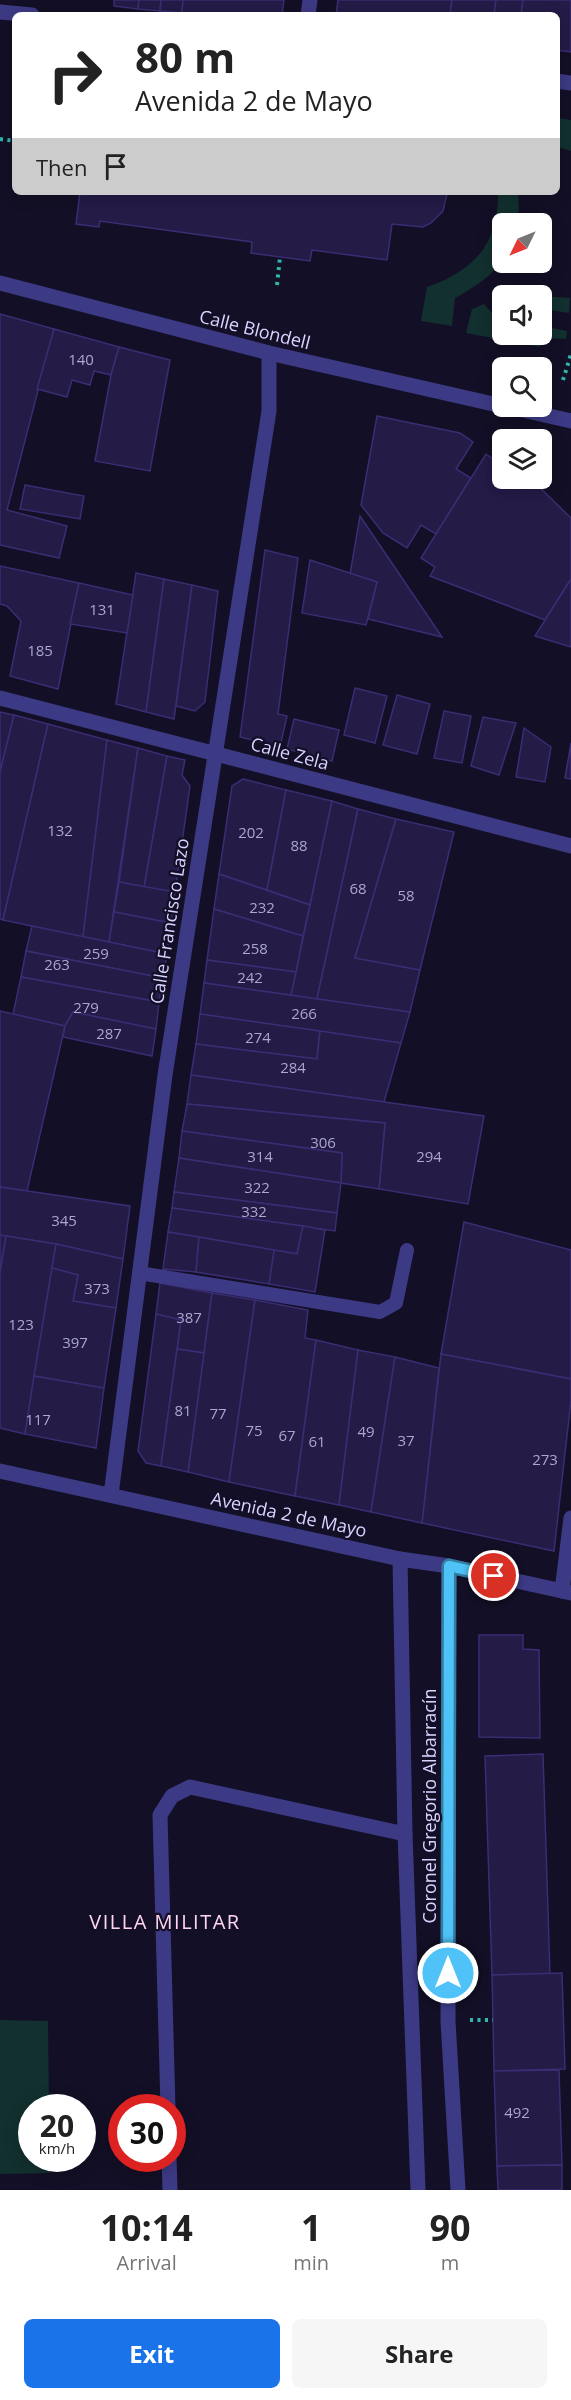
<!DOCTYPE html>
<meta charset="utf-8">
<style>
:root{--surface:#fff;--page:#f6f6f6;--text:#222;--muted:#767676;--accent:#1a73e8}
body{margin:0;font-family:"Open Sans",sans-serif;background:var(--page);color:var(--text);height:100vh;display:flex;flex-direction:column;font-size:22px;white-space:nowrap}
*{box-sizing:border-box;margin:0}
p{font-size:20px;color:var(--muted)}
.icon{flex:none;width:33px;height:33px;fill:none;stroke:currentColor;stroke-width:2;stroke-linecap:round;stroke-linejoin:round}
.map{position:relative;height:2190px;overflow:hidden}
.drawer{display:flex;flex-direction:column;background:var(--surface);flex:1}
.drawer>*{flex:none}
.hud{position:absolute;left:12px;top:12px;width:548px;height:183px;border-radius:9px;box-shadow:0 3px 15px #0003;background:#fff;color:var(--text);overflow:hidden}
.needle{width:39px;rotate:227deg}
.fabs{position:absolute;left:492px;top:213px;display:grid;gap:12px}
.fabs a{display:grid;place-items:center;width:60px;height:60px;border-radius:9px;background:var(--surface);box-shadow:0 3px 15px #0003;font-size:30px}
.speed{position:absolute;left:18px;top:2094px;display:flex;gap:12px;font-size:30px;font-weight:700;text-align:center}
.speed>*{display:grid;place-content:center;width:78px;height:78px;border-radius:50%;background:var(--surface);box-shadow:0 3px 15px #0003;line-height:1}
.speed small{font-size:15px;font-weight:400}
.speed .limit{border:9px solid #d22;background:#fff;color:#111}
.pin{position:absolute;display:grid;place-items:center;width:51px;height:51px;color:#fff;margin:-26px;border:3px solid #fff;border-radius:50%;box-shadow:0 2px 6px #0007}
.me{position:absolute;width:66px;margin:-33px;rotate:0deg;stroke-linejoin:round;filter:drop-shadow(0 0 4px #0008)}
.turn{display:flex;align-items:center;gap:21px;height:126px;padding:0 24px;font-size:27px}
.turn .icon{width:78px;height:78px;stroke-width:2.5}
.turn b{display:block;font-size:42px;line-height:51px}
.then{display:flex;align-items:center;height:57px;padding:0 24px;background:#0003;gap:12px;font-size:22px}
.eta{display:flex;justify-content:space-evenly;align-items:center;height:102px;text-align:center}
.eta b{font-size:36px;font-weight:700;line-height:42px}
.primary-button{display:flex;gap:12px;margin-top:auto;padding:12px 24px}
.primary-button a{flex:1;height:69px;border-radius:9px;background:var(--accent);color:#fff;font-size:24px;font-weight:700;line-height:69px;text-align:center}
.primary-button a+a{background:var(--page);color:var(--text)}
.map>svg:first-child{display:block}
</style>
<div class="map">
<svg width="571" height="2190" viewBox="0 0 571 2190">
<rect width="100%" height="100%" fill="#130f26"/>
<g fill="#12302f">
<polygon points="557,118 571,120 571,151 557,147"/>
<path d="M 498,192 L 518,192 L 519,209 L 516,223 L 502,224 C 502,234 505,248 502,258 C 498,273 468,291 455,298 L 452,326 L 421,321 L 427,287 C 474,271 499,243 498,192 Z"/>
<polygon points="542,296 570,298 569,313 542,309"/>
<polygon points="484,304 502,324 502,334 542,334 542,326 567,331 566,339 544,338 540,347 466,333 472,309"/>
<polygon points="0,2020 48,2021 49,2107 32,2108 32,2158 50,2159 50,2173 0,2174"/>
</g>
<g fill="#241b47" stroke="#3b2d73" stroke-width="1.5">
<polygon points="114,0 139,0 138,9 114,6"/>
<polygon points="139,0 161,0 160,11 138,9"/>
<polygon points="161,0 183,0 182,13 160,11"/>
<polygon points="183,0 284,0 282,15 182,13"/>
<polygon points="338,0 452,0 450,15 336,15"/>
<polygon points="452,0 496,0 494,15 450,15"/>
<polygon points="496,0 523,0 521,15 494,15"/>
<polygon points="523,0 571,0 571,52 556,50 556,15 521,15"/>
<polygon points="80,192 447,192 447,194 443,211 431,223 423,227 392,224 387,260 312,250 310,261 251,253 252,242 100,221 99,227 76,224"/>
<polygon points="0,314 54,329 7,510 67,526 59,558 0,545"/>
<polygon points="54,329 119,347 111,375 94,371 90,385 72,380 67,397 37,389"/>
<polygon points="119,347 170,360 150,471 95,461 111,375"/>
<polygon points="377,416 460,433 473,442 456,469 471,478 436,534 421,525 407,548 383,533 361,505"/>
<polygon points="486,454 500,464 502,460 502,478 530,478 571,518 571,579 545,620 430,576 435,567 421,558"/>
<polygon points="25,485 84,496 80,519 20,509"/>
<polygon points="360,516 442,637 368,619 377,582 350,574"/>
<polygon points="265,550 298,558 278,714 287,716 280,747 240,737"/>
<polygon points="310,560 377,582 366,625 302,613"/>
<polygon points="0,566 79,583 58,689 10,676 21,621 7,606 0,604"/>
<polygon points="136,573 164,579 146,712 116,704"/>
<polygon points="164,579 192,585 174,719 146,712"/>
<polygon points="571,579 571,647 535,636"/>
<polygon points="79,583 133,595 127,633 70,624"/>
<polygon points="192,585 218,591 205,702 195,711 176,706"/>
<polygon points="355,688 387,696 375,743 344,735"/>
<polygon points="397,695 430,704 417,754 383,745"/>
<polygon points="444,711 471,716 462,763 434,758"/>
<polygon points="0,712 14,715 0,772"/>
<polygon points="14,715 48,724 3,920 0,919 0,772"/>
<polygon points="483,717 516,723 499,775 471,766"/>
<polygon points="294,719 339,730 332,761 287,749"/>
<polygon points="48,724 107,740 83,937 3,920"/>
<polygon points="524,728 551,747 545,782 516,777"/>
<polygon points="107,740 138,748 109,942 83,937"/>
<polygon points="571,743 571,779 565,778"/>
<polygon points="138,748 167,756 144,888 119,882"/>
<polygon points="167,756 185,760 182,775 190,786 175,892 144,888"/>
<polygon points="243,779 286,790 267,890 219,874 232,786"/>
<polygon points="286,790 332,801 310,905 267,890"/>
<polygon points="332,801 358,809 317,999 291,995"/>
<polygon points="358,809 396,819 355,958 420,970 410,1012 317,999"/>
<polygon points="396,819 454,832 420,970 355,958"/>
<polygon points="219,874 310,905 303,936 214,909"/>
<polygon points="119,882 175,892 171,923 114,912"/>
<polygon points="214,909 303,936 296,972 207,960"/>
<polygon points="114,912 171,923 167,954 109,942"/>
<polygon points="32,926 167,954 163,978 26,951"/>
<polygon points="26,951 163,978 159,1002 21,977"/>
<polygon points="207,960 296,972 291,995 204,983"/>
<polygon points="21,977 159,1002 156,1029 73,1012 65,1026 13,1014"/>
<polygon points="204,983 410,1012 401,1043 200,1014"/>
<polygon points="0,1011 65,1026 27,1191 0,1187"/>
<polygon points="73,1012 156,1029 152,1056 63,1037 65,1026"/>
<polygon points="200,1014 320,1031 317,1059 196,1044"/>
<polygon points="320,1031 401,1043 384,1102 191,1075 196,1044 317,1059"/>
<polygon points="191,1075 484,1116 468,1204 379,1189 385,1123 187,1104"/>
<polygon points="187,1104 385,1123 379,1189 341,1183 342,1153 182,1131"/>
<polygon points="182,1131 342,1153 341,1183 179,1158"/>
<polygon points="179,1158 341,1183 337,1213 174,1192"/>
<polygon points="0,1187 130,1206 123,1259 56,1244 0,1235"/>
<polygon points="174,1192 337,1213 335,1231 172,1208"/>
<polygon points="172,1208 303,1226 297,1254 168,1232"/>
<polygon points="464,1222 571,1250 571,1379 441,1354"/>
<polygon points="303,1226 325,1230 315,1292 269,1284 274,1250 297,1254"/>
<polygon points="168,1232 199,1237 196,1272 163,1269"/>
<polygon points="0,1235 6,1236 0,1273"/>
<polygon points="6,1236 56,1244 25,1434 0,1428 0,1273"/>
<polygon points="199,1237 274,1250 269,1284 196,1272"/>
<polygon points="56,1244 123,1259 116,1308 73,1301 78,1275 52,1268"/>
<polygon points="52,1268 78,1275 73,1301 116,1308 104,1388 34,1376"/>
<polygon points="160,1283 212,1293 204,1353 177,1349 181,1320 156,1314"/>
<polygon points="212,1293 255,1300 229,1482 188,1472"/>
<polygon points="255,1300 308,1310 305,1338 316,1340 295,1496 229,1482"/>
<polygon points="156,1314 181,1320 161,1466 146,1463 138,1451"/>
<polygon points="316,1340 358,1350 339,1505 295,1496"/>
<polygon points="177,1349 204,1353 188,1472 161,1466"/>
<polygon points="358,1350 395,1357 371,1512 339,1505"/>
<polygon points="441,1354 571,1379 571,1400 554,1551 422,1523"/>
<polygon points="395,1357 439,1368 422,1523 371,1512"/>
<polygon points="34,1376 104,1388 96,1448 25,1434"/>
<polygon points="479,1635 523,1635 523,1649 539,1650 540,1738 479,1737"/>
<polygon points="543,1754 550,1974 492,1975 485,1756"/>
<polygon points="562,1973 565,2069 494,2071 492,1975"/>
<polygon points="559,2070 562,2165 497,2166 494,2071"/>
<polygon points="562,2165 562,2190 498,2190 497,2166"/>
</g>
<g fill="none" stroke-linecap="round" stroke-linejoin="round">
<g stroke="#2fb8b0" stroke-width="4" stroke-dasharray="3 4.5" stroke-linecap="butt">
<polyline points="0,139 15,141"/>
<polyline points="277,285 280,257"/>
<polyline points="563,380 571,354"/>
<polyline points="470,2020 493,2020"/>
</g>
<polyline stroke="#3d3a85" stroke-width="14" points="139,1273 380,1312 396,1303 407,1250"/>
<g stroke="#3d3a85" stroke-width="15">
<polyline points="0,12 32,15"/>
<polyline points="308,15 310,0"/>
<polyline points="556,81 571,83"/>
<polyline points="0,283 269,353 502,406"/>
<polyline points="505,406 571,421"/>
<polyline points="0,698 571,846"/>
<polyline points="111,1495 165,1075 269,411 269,353"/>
<polyline points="400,1559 405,1834 418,2190"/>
<polyline points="449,1566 448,2021 458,2190"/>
<polyline points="562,1591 571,1518"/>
<polyline points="168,2108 160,1815 172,1796 190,1787 405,1834"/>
<polyline points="169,2158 170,2190"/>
</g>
<polyline stroke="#3d3a85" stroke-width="15" points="0,1471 400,1559 449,1566 571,1593"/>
</g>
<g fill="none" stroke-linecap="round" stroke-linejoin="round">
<g stroke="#337fa1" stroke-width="15">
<polyline id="route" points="448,1973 449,1566 494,1576"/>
</g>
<use href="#route" stroke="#4fc3f7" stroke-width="10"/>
</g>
<g text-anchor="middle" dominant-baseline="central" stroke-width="4.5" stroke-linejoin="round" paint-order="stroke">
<g font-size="15" fill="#aca6d1">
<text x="81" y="359">140</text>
<text x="102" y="609">131</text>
<text x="40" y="650">185</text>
<text x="60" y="830">132</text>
<text x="251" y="832">202</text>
<text x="299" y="845">88</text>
<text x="358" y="888">68</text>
<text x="406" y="895">58</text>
<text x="262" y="907">232</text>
<text x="255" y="948">258</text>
<text x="96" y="953">259</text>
<text x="57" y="964">263</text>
<text x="250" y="977">242</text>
<text x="86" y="1007">279</text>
<text x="304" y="1013">266</text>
<text x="109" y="1033">287</text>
<text x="258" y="1037">274</text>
<text x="293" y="1067">284</text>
<text x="323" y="1142">306</text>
<text x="260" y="1156">314</text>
<text x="429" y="1156">294</text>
<text x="257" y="1187">322</text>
<text x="254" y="1211">332</text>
<text x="64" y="1220">345</text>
<text x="97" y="1288">373</text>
<text x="189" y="1317">387</text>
<text x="21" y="1324">123</text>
<text x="75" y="1342">397</text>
<text x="183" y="1410">81</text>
<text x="218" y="1413">77</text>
<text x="38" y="1419">117</text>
<text x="254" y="1430">75</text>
<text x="366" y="1431">49</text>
<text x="287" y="1435">67</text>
<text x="406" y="1440">37</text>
<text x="317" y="1441">61</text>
<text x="545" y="1459">273</text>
<text x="517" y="2112">492</text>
</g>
<g font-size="18" fill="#d9d4ff" stroke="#130f26">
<text transform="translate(255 329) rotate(14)">Calle Blondell</text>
<text transform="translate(290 753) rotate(15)">Calle Zela</text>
<text transform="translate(169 921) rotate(-81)">Calle Francisco Lazo</text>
<text transform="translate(289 1514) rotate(12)">Avenida 2 de Mayo</text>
<text transform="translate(429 1806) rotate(-90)">Coronel Gregorio Albarracín</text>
</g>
<g font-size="20" letter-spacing="1.5" fill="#ffd6f0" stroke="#130f26">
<text x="165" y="1921">VILLA MILITAR</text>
</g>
</g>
</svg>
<div class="fabs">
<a><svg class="needle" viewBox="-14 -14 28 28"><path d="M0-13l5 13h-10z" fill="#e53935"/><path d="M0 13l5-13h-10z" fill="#767676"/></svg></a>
<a><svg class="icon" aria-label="sound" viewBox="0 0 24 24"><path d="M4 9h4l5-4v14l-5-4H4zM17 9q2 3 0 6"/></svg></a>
<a><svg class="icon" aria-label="search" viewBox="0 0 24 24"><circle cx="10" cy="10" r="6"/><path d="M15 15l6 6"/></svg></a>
<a><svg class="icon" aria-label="layers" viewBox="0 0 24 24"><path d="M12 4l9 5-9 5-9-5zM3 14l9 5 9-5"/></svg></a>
</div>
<div class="speed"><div>20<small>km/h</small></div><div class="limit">30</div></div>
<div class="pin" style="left:494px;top:1576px;background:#d93025"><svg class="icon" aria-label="arrive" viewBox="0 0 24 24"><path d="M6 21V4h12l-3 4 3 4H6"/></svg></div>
<svg class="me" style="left:448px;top:1973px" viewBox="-20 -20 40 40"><circle r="17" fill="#4fc3f7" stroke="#fff" stroke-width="3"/><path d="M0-11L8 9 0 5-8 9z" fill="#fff"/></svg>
<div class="hud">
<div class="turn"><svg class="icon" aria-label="right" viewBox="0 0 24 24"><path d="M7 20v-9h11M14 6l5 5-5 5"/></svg><div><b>80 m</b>Avenida 2 de Mayo</div></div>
<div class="then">Then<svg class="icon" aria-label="arrive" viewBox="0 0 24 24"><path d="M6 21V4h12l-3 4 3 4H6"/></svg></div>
</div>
</div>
<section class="drawer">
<div class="eta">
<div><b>10:14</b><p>Arrival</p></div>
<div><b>1</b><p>min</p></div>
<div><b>90</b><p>m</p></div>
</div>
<div class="primary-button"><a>Exit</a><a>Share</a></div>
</section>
